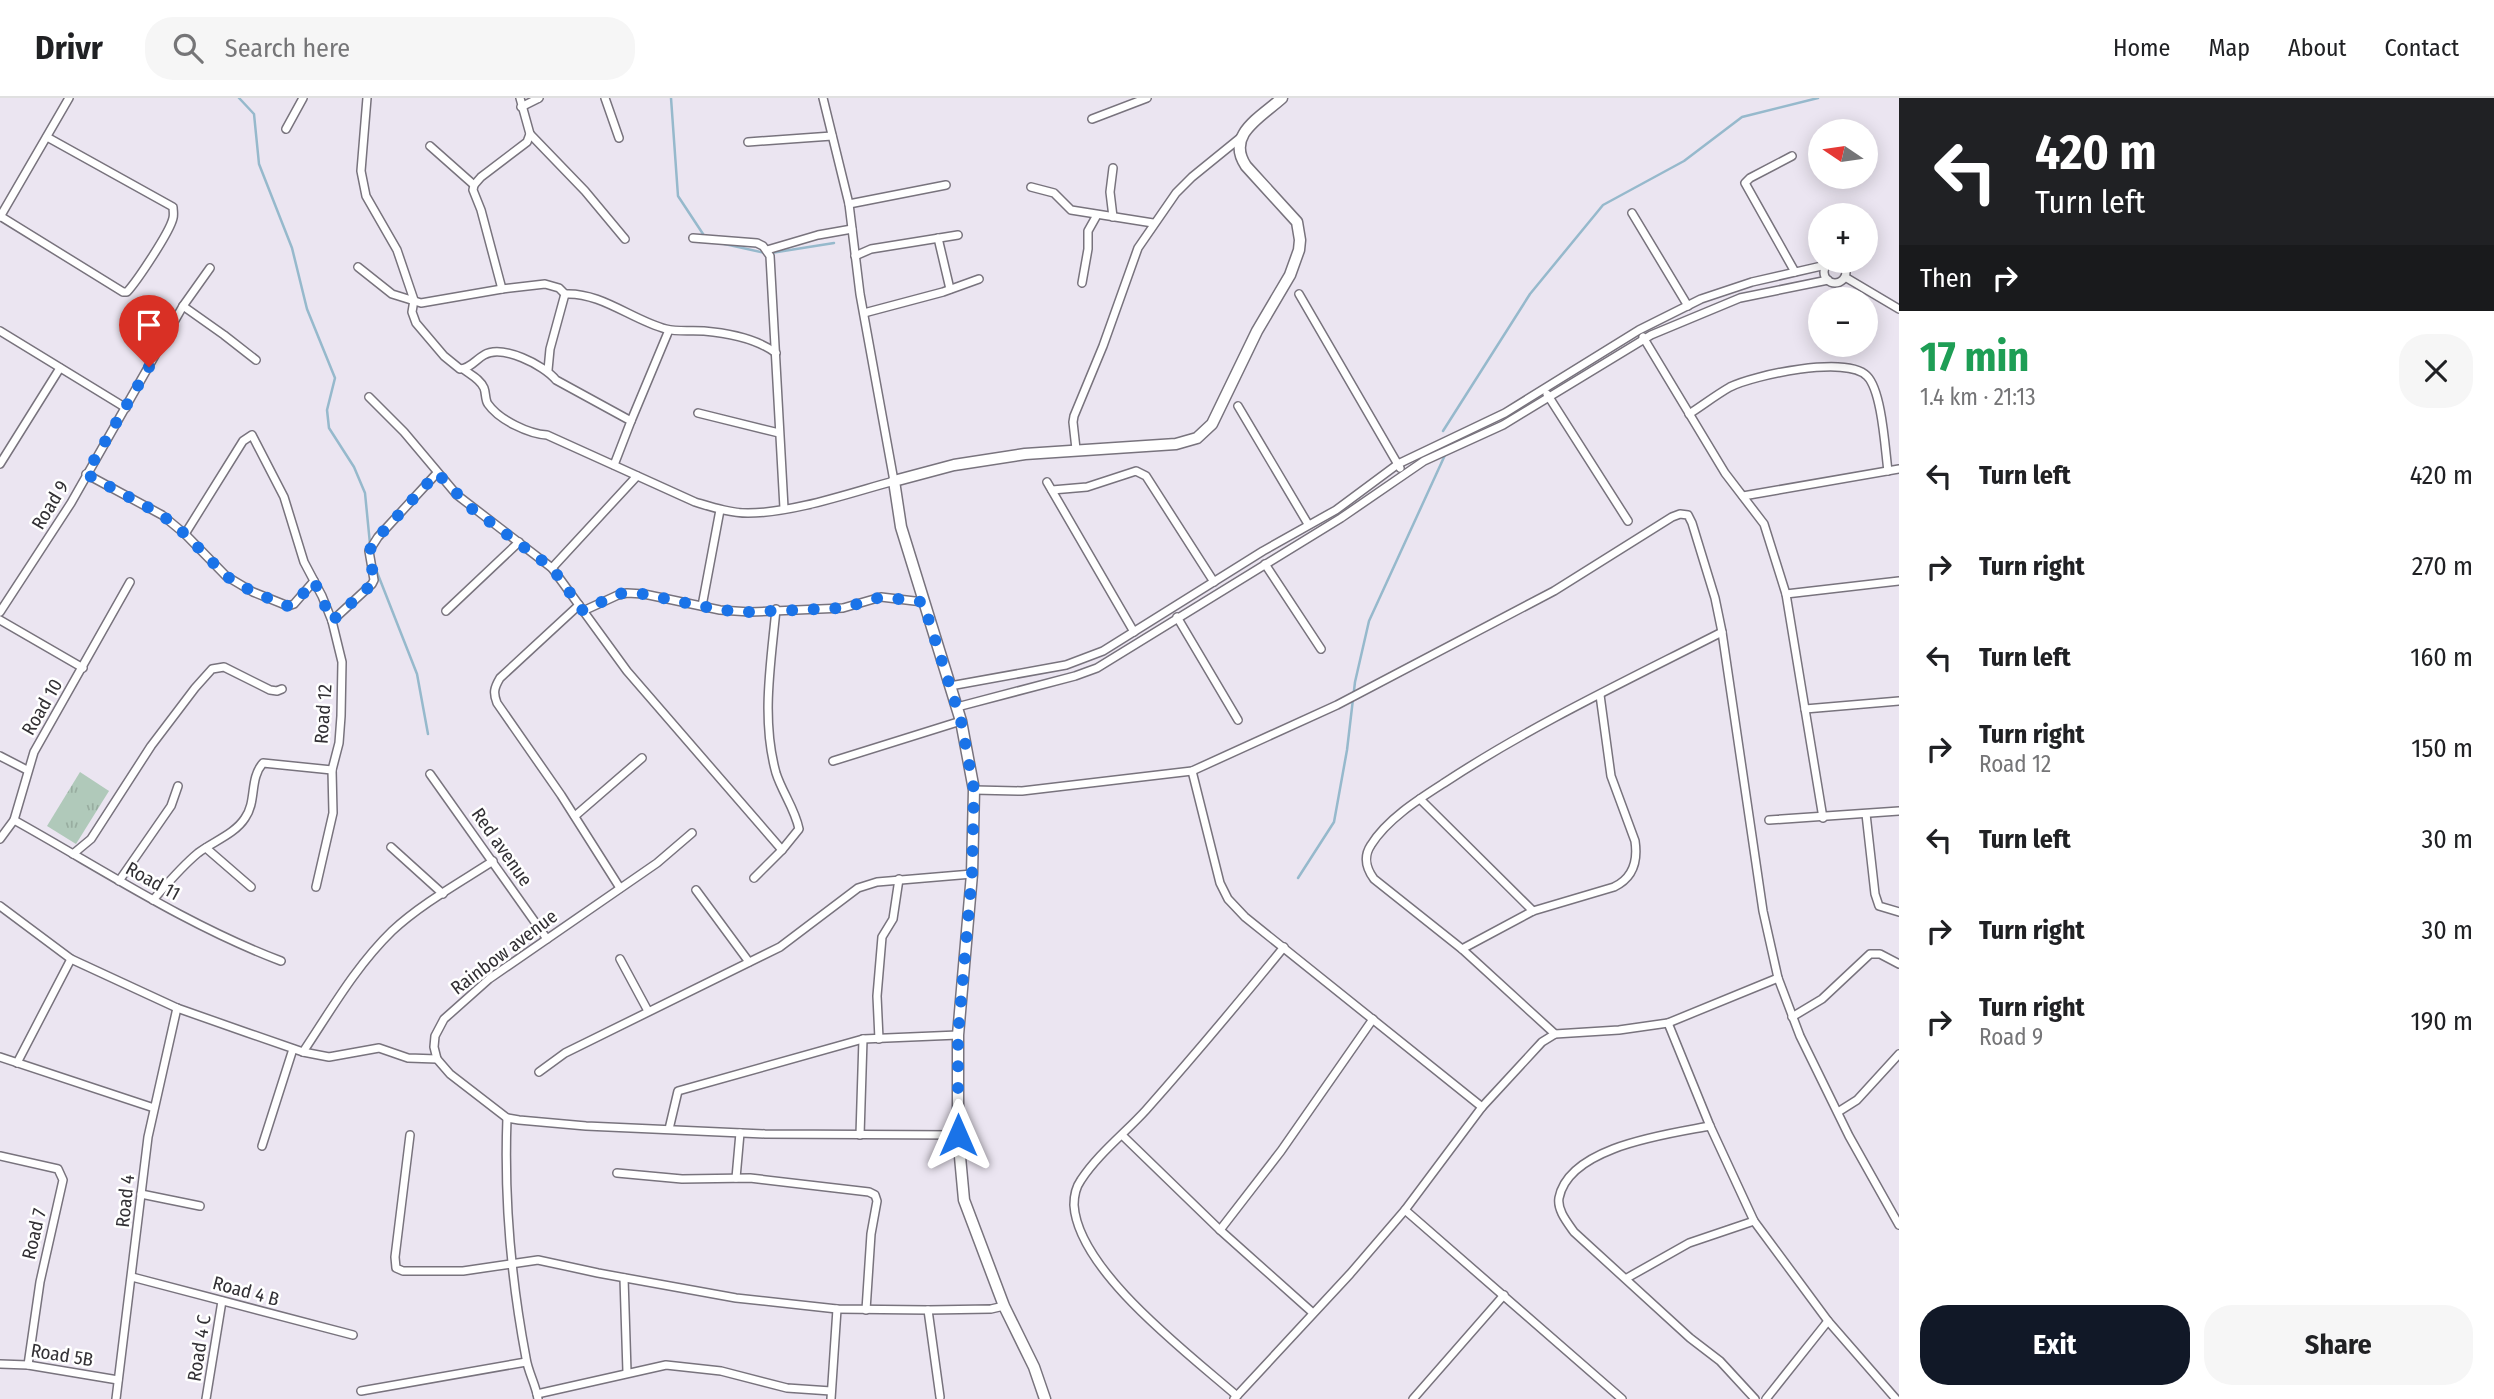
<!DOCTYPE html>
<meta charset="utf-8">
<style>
:root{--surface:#fff;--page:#f6f6f6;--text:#202124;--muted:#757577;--line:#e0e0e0;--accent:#111827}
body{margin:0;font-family:"Fira Sans Condensed",sans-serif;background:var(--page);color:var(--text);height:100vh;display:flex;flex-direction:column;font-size:26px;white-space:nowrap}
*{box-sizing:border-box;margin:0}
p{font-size:23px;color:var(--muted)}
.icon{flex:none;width:38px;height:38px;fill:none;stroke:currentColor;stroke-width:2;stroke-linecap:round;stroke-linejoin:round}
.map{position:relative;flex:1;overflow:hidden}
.side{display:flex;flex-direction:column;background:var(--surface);width:595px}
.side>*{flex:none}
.hud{background:#202124;color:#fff;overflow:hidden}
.needle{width:46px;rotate:283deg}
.controls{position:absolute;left:1808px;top:21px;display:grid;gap:14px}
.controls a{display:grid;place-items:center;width:70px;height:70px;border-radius:50%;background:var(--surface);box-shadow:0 4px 18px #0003;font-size:35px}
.pin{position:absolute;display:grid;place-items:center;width:60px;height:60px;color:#fff;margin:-72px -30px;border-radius:50% 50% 50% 0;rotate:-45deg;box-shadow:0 0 7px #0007}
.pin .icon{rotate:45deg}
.me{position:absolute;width:77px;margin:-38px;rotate:0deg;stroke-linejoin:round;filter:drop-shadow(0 0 5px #0008)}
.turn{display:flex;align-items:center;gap:24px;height:147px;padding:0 21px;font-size:32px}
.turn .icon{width:91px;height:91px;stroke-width:2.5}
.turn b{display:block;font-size:49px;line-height:60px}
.then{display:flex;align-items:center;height:66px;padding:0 21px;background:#0003;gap:14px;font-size:26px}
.round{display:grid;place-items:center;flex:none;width:74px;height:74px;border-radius:28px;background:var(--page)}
.overview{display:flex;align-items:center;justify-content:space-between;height:119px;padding:0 21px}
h1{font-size:42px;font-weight:700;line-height:52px;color:#1e9e55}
.cta{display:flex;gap:14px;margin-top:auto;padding:14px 21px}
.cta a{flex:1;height:80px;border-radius:28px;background:var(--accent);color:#fff;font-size:28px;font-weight:700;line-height:80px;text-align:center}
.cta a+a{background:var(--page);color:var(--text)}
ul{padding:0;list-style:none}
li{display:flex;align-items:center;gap:21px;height:91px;padding:0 21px}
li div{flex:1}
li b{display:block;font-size:26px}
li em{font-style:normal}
header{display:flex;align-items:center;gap:42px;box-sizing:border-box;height:98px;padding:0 35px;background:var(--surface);border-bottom:2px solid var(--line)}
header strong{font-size:33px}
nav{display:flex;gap:38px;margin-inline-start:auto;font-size:24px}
.search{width:490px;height:63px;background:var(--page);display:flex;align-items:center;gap:18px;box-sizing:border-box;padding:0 24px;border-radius:28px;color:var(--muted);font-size:26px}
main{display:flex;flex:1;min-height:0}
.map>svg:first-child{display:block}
</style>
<header>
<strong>Drivr</strong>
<div class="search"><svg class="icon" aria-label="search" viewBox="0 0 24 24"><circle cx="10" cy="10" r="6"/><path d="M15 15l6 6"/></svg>Search here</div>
<nav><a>Home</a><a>Map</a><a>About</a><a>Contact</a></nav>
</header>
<main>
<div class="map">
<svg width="1899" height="1301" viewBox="0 0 1899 1301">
<defs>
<pattern id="grass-tufts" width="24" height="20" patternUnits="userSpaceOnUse" patternTransform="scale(1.75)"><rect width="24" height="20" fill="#b0c9ba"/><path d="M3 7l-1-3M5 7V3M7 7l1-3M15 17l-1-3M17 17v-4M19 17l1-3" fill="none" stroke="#98ada0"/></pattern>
</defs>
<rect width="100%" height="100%" fill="#ebe5f1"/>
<polygon fill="url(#grass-tufts)" points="80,674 109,693 76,746 47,728"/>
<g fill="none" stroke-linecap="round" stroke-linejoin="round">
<g stroke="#96b9cc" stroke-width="2.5">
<polyline points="239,0 254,16 259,66 292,150 307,211 335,280 327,312 329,330 354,369 365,395 370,446"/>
<polyline points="671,0 678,98 705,139"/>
<polyline points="720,145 765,155"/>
<polyline points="771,155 834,145"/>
<polyline points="1443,333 1530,196 1603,107 1684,63 1742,19 1818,0"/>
<polyline points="375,469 417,576 428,636"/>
<polyline points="1298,780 1334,724 1347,652 1355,584 1369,523 1445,357"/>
</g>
<g stroke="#78737d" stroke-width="10">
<g id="minor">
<path d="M 367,0 L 361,73 L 366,98 L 397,152 L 414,202 L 412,214 L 416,225 L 444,258 L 460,271 C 471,270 475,262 484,257 C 502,246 544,267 556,282 L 631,323 L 614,367"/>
<polyline points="605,0 619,40"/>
<polyline points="521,9 539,0"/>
<polyline points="1092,21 1147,0"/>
<polyline points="286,31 303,0"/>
<polyline points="530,36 585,93 625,141"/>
<polyline points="748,44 832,38"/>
<polyline points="430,48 474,87"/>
<polyline points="1792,58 1750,80 1745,85 1795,174"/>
<polyline points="1031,89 1054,95 1071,112 1153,125"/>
<polyline points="849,106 946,87"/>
<polyline points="1632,115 1688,208"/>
<path d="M 0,118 L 123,194 L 127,194 C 137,183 170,134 173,120 C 174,116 173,112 173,109 L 47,39"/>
<polyline points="0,119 69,0"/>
<polyline points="1113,119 1110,94 1113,70"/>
<polyline points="693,140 757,145 763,148 770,158 784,410"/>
<polyline points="938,140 950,191"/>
<polyline points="767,152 818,137 852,131"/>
<polyline points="855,158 871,151 958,137"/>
<circle cx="1835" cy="174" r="11"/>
<path d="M 358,169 L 392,196 L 421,205 L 502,191 L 545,186 L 559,190 L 565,196 C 601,194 632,222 666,231 C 678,234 691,232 704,233 C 727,235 757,241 776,255"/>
<polyline points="1845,179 1899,211"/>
<polyline points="1082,185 1088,151 1088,133 1097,117"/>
<polyline points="502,191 481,112 473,92 474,87 481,79 527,44 530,36 520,0"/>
<polyline points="1299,196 1400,370"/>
<polyline points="183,208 224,237 256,262"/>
<polyline points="864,215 943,194 979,181"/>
<polyline points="0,233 126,310"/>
<polyline points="1643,239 1725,375 1764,426 1786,496 1823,720"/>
<path d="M 463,271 C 471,277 480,281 484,290 C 486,295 485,302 488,306 C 499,322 529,336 547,337 L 695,404 C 712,409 730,415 748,415 C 793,415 850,395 894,383 L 860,196 L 849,106 L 823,0"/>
<polyline points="548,272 550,251 565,196"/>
<polyline points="1547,296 1628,423"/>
<polyline points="369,299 404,334 457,397 552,470 627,573 782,752"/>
<polyline points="1238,308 1308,426"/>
<polyline points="698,315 779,335"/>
<path d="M 1689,316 C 1703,307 1716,297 1730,289 C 1754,277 1847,257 1867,278 C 1882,293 1885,351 1888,373"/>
<polyline points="631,323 669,232"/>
<polyline points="1076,351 1073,324 1074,318 1103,248 1138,150 1176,95 1192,79 1240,40"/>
<polyline points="0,366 60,270"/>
<polyline points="86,376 162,417 185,436 226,478 253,494 288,508 294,506 314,483"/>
<polyline points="1047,384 1134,534"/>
<polyline points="1052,392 1087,389 1136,373 1146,378 1214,484"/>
<polyline points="1743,398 1899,371"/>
<polyline points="185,436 243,343 252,337 284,399 304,464 322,498 332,523 342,564 341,618 339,645 332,672 333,715 316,789"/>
<polyline points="1265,466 1321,551"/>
<polyline points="552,470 637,378"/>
<polyline points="1786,496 1899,483"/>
<path d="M 579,507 L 500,580 C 494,590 493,595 497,605 L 561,697 L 620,790"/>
<polyline points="702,508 720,412"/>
<polyline points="446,513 519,444"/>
<polyline points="583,513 618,497 627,495 644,496 720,512 750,514 843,510 881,499 923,504"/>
<polyline points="0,514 71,405 183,208 210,170"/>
<polyline points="1177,519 1238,622"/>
<polyline points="0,522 83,570"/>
<polyline points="332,523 372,486 374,482 369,453 378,439 437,375"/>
<polyline points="950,588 1066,567 1103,553 1263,453 1336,412 1398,366 1505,315 1639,232 1701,201 1752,184 1826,167"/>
<polyline points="957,609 1075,578 1097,570 1341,420 1424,363 1503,327 1651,237 1740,200 1828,182"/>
<polyline points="1805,611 1899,603"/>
<polyline points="0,658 27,672"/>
<polyline points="833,663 961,623"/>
<polyline points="1192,673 1220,785 1228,801 1245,819 1482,1009"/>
<polyline points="430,676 547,841"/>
<polyline points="974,692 1022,693 1192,673 1337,607 1554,493 1672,419 1680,416 1688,417 1692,425 1715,500 1722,534 1763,813 1778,880 1800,938 1849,1038 1899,1127"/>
<polyline points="1420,701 1533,813"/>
<polyline points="1866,716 1875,796 1879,808 1899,814"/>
<polyline points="575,718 642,660"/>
<path d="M 14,722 C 102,771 186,827 281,863"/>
<polyline points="1769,722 1899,713"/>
<polyline points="692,735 657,765 489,881 444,921 435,938 434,949 437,961 450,976 507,1020 519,1022 586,1028 765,1036 958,1037"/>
<polyline points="0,741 14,722 34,654 130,484"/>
<polyline points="391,749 443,796"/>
<polyline points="206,750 251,789"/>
<polyline points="73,756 91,741 151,648 195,590 212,571 224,569 270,592 277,593 282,591"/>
<path d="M 754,780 L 782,752 L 799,731 C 795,711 782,694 776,675 C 761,621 771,565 776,511"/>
<polyline points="119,783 171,708 178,688"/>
<polyline points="696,792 749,864"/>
<path d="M 153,802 C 167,786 181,769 198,755 C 212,744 235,736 245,720 C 257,703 249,681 263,665 L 332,672"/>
<polyline points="0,808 71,861 177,910 248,935 303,954 329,959 379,950 408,960 437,961"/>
<path d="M 1462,851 L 1533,813 L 1614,789 C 1633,780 1638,763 1635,743 L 1611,678 L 1600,597"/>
<polyline points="620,861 648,913"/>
<polyline points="1792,919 1822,901 1870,856 1880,856 1899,866"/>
<polyline points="1668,925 1710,1028 1754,1123 1828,1223 1896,1301"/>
<path d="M 1555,936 L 1462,851 L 1374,781 C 1366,770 1363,759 1371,747 C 1387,721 1419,701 1444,685 C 1532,627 1628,582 1722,534"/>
<polyline points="879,941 877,898 882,839 893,821 899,781"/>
<path d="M 303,954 C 331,912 356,868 392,833 C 421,806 459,785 493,763"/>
<polyline points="0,959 154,1010"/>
<polyline points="17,965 71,861"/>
<polyline points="539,974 565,955 780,849 858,790 877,784 972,776"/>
<polyline points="1838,1014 1857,1002 1899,956"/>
<path d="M 507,1020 C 504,1100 511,1181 526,1260 C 528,1274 536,1287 538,1301"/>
<path d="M 1710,1028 C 1669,1036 1569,1048 1559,1100 C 1557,1112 1567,1124 1574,1134 L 1690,1240 L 1720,1263 L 1755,1301"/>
<polyline points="669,1031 678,993 863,941 958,937"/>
<polyline points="410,1037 395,1159 396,1170 403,1173 463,1173 538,1162 598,1175 736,1200 837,1211 928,1212 991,1211 1004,1208"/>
<polyline points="860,1037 863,941"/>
<polyline points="1123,1038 1220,1132 1313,1215"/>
<polyline points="262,1048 293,951"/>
<polyline points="0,1058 58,1071 63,1082 40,1184 28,1267"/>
<polyline points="617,1075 682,1081 750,1080 869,1094 875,1097 877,1103 871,1136 866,1212"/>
<polyline points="736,1080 740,1035"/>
<polyline points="141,1096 200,1108"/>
<polyline points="1405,1112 1622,1301"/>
<polyline points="1220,1132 1281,1053 1373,921"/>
<polyline points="132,1179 353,1237"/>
<polyline points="624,1180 627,1274"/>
<polyline points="1627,1180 1689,1145 1754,1123"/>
<polyline points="928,1212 940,1299"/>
<polyline points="0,1266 28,1267 118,1282"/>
<polyline points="361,1293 526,1264"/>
<polyline points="537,1296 666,1267 721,1273 787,1290 831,1293"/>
<path d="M 1237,1298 C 1189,1256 1078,1173 1074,1107 C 1074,1099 1076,1089 1081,1082 C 1098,1056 1125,1035 1146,1012 C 1193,959 1239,904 1284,849"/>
<polyline points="116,1301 148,1039 177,910"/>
<polyline points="206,1301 222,1203"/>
<polyline points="831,1301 837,1211"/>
<polyline points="1234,1301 1350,1176 1405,1112 1482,1009 1542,944 1555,936 1619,932 1668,925 1778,880"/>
<polyline points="1413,1301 1504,1197"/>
<polyline points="1766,1301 1828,1223"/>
</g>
</g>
<g stroke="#78737d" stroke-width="13">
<path id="tertiary" d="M 1045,1301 L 1034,1269 L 1004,1208 L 964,1102 L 958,1037 L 958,937 L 972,776 L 974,692 L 961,623 L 901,429 L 894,383 L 954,367 L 1025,356 L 1176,346 L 1197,340 L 1212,326 L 1257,233 L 1290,177 L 1299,152 L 1300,142 L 1297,124 L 1246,68 C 1225,37 1261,19 1282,0"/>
</g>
<use href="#minor" stroke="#fff" stroke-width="7"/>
<use href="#tertiary" stroke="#fff" stroke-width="10"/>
</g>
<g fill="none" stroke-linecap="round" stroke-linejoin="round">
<polyline stroke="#1a73e8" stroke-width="12" stroke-dasharray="0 21.6" points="149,269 86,376 162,417 185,436 226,478 253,494 288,508 294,506 314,483 332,523 372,486 374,482 369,453 378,439 437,375 471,410 552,470 583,513 618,496 626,495 644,496 720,512 750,514 843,510 881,499 923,504 961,623 974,692 972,776 958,937 958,1037"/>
</g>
<g text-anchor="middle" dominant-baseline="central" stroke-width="5" stroke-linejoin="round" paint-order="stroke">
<g font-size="19" fill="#323034" stroke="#fff">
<text transform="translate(50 407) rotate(-59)">Road 9</text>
<text transform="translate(42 609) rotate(-60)">Road 10</text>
<text transform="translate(323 616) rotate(-86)">Road 12</text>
<text transform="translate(502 749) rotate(55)">Red avenue</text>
<text transform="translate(153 783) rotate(29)">Road 11</text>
<text transform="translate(504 854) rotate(-37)">Rainbow avenue</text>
<text transform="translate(125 1103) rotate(-84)">Road 4</text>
<text transform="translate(34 1136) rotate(-77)">Road 7</text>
<text transform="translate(246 1193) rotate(15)">Road 4 B</text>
<text transform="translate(199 1250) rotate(-81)">Road 4 C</text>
<text transform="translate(62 1257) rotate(9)">Road 5B</text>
</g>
</g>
</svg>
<div class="controls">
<a><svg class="needle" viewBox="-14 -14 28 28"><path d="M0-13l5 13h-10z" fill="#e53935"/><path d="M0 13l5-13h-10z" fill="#757577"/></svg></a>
<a>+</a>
<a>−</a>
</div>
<div class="pin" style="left:149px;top:269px;background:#d93025"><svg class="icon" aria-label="arrive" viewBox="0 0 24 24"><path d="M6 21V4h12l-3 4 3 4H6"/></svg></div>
<svg class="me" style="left:958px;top:1037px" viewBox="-20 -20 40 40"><path d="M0-17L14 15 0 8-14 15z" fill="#1a73e8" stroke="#fff" stroke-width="4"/></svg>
</div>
<section class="side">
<div class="hud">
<div class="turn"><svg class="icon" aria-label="left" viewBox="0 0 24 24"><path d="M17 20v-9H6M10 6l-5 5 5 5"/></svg><div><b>420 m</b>Turn left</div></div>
<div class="then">Then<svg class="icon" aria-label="right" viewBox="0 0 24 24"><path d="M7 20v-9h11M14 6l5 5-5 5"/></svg></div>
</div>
<div class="overview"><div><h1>17 min</h1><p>1.4 km · 21:13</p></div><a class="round"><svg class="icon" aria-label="close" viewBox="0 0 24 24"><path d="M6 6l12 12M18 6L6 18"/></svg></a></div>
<ul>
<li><svg class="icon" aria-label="left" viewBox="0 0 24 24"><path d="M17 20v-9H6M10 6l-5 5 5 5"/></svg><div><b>Turn left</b></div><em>420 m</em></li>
<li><svg class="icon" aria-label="right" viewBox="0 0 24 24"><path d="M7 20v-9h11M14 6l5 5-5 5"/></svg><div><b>Turn right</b></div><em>270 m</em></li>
<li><svg class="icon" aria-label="left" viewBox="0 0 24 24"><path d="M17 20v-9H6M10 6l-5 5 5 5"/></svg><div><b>Turn left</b></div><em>160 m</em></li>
<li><svg class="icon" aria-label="right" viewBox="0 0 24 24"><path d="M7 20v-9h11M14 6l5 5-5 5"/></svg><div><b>Turn right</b><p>Road 12</p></div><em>150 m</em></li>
<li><svg class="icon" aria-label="left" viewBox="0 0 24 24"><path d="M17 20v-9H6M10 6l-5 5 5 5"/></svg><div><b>Turn left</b></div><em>30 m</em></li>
<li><svg class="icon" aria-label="right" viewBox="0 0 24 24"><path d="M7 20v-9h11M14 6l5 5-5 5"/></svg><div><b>Turn right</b></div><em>30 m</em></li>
<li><svg class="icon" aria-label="right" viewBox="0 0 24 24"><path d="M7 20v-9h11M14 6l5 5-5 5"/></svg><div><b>Turn right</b><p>Road 9</p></div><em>190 m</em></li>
</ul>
<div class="cta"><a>Exit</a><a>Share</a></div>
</section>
</main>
